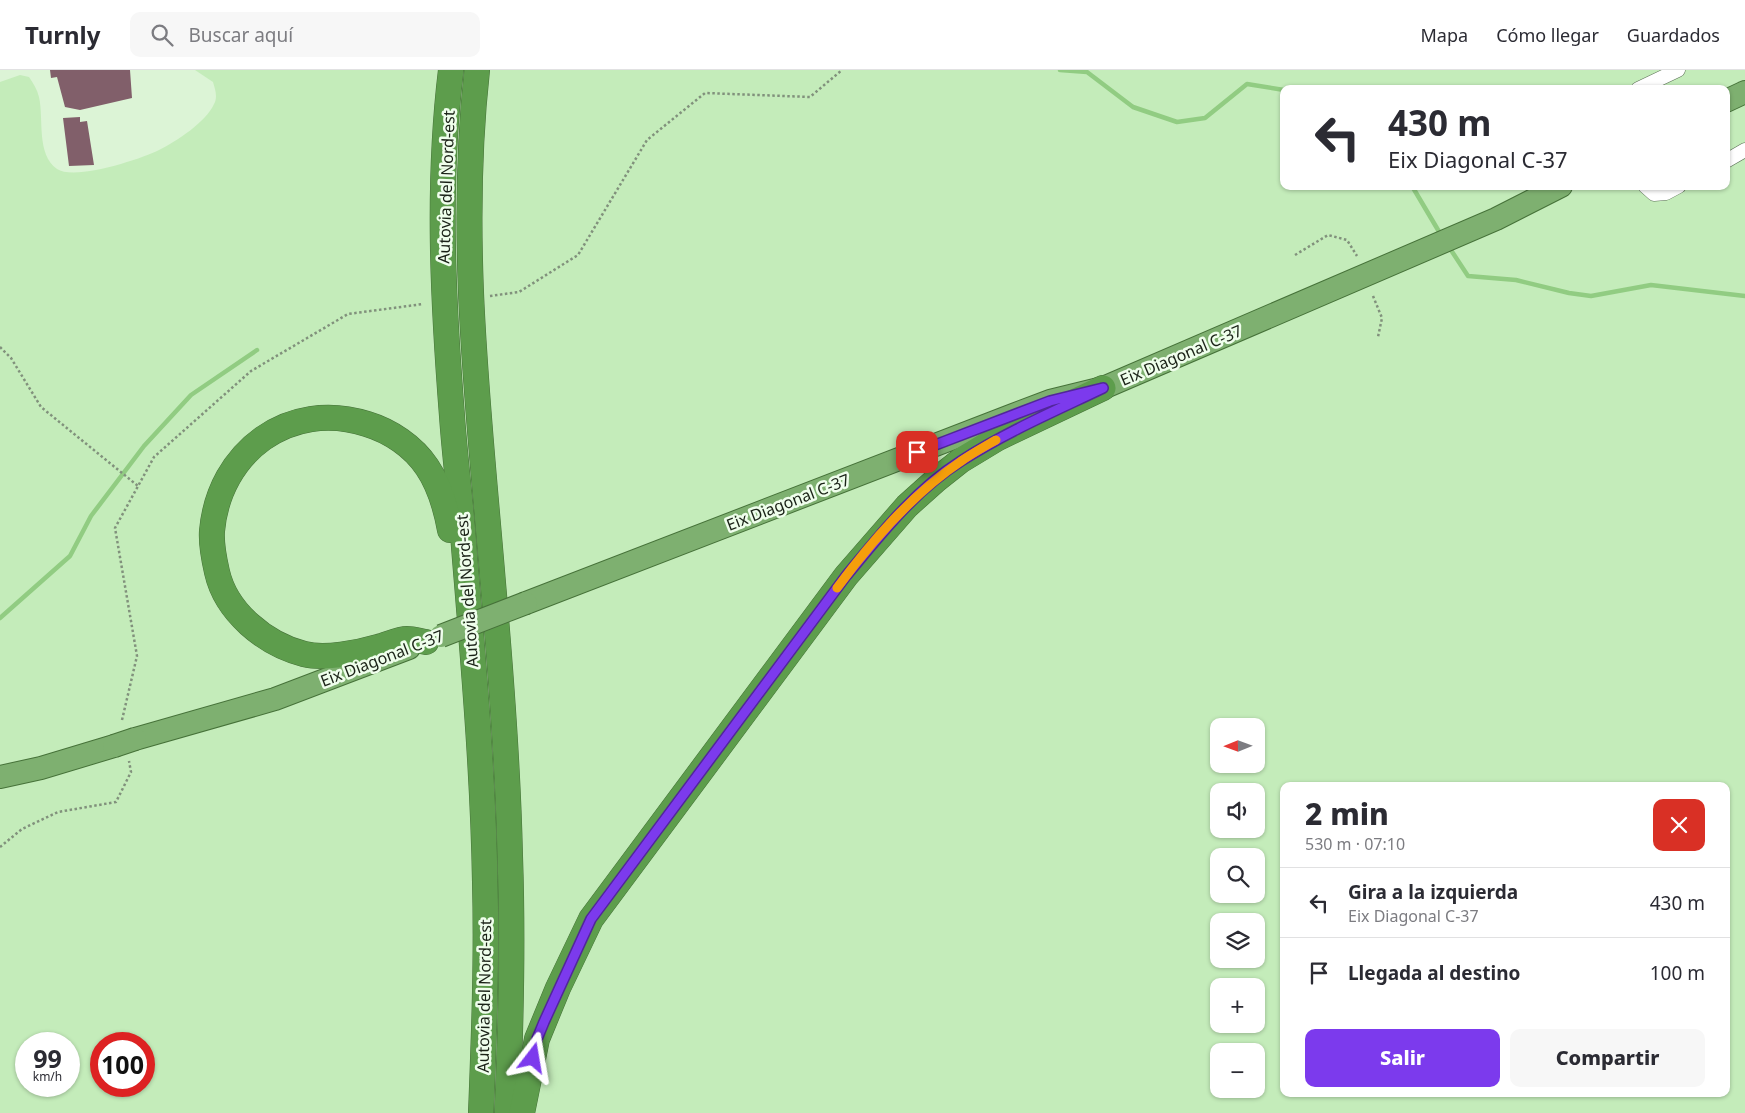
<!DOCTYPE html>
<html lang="es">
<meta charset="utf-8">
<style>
:root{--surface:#fff;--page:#f7f7f7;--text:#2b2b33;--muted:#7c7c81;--line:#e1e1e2;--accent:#7c3aed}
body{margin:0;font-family:"Noto Sans",sans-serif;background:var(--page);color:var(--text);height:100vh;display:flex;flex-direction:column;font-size:19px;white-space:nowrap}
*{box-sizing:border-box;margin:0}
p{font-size:16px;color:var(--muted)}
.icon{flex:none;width:28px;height:28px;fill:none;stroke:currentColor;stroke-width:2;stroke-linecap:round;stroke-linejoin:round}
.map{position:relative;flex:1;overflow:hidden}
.panel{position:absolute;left:1280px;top:712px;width:450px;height:315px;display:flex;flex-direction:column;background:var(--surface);border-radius:10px;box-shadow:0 1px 4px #0004}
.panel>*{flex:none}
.hud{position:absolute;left:1280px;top:15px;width:450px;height:105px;border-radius:10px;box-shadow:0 1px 4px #0004;background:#fff;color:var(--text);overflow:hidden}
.needle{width:32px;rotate:269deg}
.tools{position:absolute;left:1210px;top:648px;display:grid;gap:10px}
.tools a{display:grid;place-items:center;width:55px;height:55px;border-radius:10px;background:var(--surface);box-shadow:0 1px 4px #0004;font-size:25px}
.speed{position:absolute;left:15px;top:962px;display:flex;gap:10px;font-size:25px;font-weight:700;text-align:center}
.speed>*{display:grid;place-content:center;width:65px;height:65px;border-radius:50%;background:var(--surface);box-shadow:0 1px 4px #0004;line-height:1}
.speed small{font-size:12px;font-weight:400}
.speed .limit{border:8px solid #d22;background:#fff;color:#111}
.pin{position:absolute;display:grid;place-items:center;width:42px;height:42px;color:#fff;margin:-21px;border-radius:10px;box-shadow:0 2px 8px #0006}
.me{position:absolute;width:55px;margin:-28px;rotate:14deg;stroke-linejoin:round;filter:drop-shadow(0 0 4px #0008)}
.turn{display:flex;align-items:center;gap:18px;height:105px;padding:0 25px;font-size:22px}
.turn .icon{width:65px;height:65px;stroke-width:2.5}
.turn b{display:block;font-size:35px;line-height:42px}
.round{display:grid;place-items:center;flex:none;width:52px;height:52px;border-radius:10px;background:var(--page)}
.head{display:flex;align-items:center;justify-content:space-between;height:85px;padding:0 25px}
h1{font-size:30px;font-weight:800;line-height:38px}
.cta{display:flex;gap:10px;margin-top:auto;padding:10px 25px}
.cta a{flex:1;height:58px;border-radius:10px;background:var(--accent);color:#fff;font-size:20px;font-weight:800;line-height:58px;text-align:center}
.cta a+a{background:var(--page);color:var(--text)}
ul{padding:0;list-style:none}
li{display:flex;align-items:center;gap:15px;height:70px;padding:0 25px;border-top:1px solid var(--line)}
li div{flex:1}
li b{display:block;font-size:19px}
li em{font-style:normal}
header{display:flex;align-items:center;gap:30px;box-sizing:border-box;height:70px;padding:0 25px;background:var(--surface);border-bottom:1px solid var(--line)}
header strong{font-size:24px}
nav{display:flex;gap:28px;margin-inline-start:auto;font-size:18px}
.search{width:350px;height:45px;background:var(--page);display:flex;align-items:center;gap:12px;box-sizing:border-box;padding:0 18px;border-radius:10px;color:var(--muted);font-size:19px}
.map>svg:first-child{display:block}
</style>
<header>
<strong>Turnly</strong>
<div class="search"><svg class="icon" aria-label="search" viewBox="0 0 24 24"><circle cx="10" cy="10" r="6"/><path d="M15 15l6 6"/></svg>Buscar aquí</div>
<nav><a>Mapa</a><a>Cómo llegar</a><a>Guardados</a></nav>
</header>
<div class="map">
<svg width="1745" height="1043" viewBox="0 0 1745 1043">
<rect width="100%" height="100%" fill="#dcf4d6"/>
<path fill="#c4ecba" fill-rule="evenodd" d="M 195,0 L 1745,0 L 1745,1043 L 0,1043 L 0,12 L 20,5 L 29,7 C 33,13 37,19 39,27 C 44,49 36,84 57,99 C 75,111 141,89 159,80 C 177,71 206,52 214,34 C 218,27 215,19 213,12 ZM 1284,19 L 1726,19 L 1726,116 L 1284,116 ZM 1219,656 L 1256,656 L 1256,694 L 1219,694 ZM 1284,716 L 1726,716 L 1726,1024 L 1284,1024 ZM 1219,721 L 1256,721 L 1256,759 L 1219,759 ZM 1219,786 L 1256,786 L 1256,824 L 1219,824 ZM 1219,851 L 1256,851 L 1256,889 L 1219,889 ZM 1219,916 L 1256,916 L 1256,954 L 1219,954 ZM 26,974 L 69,974 L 69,1016 L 26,1016 ZM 101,974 L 144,974 L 144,1016 L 101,1016 ZM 1219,981 L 1256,981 L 1256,1019 L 1219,1019 Z"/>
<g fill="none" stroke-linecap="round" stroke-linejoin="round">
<g stroke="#91cc82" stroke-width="4.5">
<polyline points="1060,0 1087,2 1133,37 1177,52 1205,48 1247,14 1284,20"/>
<polyline points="1412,116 1441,165"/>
<polyline points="1449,177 1468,206 1516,210 1569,223 1591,226 1651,215 1745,226"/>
<polyline points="0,548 70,486 91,446 144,376 191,325 257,280"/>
</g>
</g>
<g fill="#815f6a">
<polygon points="50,0 130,0 132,28 80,40 65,37 57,7 51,8"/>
<polygon points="80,47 80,52 87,51 94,95 69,96 63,48"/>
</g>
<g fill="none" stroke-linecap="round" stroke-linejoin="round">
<g stroke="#5b7056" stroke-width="15">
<g id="minor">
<polyline points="1638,19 1678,0"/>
<polyline points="1726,91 1745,80"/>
<polyline points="1645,116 1654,124 1666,123 1679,116"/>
</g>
</g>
<g stroke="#467239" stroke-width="24">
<g id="trunk">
<polyline points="1726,31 1745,22"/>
<polyline points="526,533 1013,345 1050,331 1103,318 1496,149 1561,116"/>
<polyline points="135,669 275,629 409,578"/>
<polyline points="0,707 41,698 114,676"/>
</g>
</g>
<g stroke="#467239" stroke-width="26">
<g id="motorway">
<path d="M 451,0 C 437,115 443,231 452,346 C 455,390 461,433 464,477 C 473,588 483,700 485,812 C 487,889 484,966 481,1043"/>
<path d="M 477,0 C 458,172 479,342 493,513 C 501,604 508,695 510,786 C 513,871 511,957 507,1043"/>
<path d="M 426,572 C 420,571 413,569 407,569 C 398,569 387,575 378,577 C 358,583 325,589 304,584 C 265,574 226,542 217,502 C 214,489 211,475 212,461 C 219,382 289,329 367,354 C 390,361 413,376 427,397 C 440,416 446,438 450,460"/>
<polyline points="522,1043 537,969 558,918 591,849 846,506 907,436 936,410 960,391 998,368 1103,318"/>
</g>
</g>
<g stroke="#81917c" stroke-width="2.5" stroke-dasharray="2.5 2.5" stroke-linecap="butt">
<polyline points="1295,185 1328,165 1347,170 1357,186"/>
<polyline points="490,226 519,222 578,185 647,70 705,23 810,27 842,0"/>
<polyline points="1373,226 1382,248 1378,267"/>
<polyline points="0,277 11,288 41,337 138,416"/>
<polyline points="122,650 137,586 115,458 154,387 251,301 348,244 423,234"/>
<polyline points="0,777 22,759 58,742 116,732 131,702 129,691"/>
</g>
<use href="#minor" stroke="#fff" stroke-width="14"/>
<use href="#trunk" stroke="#7eb070" stroke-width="22"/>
<use href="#motorway" stroke="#5d9d4c" stroke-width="25"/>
<g stroke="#467239" stroke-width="24" stroke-linecap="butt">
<g id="trunk-bridge">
<polyline points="441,566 526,533"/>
<polyline points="114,676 135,669"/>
</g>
</g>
<use href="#trunk-bridge" stroke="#7eb070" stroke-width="22"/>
</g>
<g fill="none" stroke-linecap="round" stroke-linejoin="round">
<g stroke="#51269a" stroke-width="12">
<path id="route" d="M 533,988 L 537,969 L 544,952 L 591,849 L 846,506 C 881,464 915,420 961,391 C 1006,362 1055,341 1103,318 L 1050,331 L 917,382"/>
</g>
<use href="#route" stroke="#7c3aed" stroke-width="9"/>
<path stroke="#f59e0b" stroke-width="9" d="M 837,518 C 871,472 911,425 960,392 C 971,384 984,377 996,370"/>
</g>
<g text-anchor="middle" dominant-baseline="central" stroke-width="5" stroke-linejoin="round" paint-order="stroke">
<g font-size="16" fill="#1a2217" stroke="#effeec">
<text transform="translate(446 117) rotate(-88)">Autovia del Nord-est</text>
<text transform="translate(1181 285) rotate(-23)">Eix Diagonal C-37</text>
<text transform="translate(788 432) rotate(-21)">Eix Diagonal C-37</text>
<text transform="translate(467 521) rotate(-94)">Autovia del Nord-est</text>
<text transform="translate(382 588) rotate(-21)">Eix Diagonal C-37</text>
<text transform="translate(484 926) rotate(-89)">Autovia del Nord-est</text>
</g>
</g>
</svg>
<div class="tools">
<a><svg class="needle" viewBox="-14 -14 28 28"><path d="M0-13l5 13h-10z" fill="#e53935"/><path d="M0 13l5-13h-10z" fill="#7c7c81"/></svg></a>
<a><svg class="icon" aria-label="sound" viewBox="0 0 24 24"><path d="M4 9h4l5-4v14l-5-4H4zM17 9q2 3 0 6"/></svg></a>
<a><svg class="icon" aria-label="search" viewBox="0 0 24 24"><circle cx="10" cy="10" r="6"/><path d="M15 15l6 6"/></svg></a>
<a><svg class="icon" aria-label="layers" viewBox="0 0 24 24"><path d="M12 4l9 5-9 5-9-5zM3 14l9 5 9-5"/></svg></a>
<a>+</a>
<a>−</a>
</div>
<div class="speed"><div>99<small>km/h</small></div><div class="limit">100</div></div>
<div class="pin" style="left:917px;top:382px;background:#d93025"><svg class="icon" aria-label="arrive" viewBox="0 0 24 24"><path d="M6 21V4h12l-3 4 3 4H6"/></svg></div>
<svg class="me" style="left:533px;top:988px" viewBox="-20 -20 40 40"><path d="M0-17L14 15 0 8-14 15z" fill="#7c3aed" stroke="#fff" stroke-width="4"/></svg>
<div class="hud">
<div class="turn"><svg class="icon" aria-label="left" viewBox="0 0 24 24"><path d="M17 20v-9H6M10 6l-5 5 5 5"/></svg><div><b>430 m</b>Eix Diagonal C-37</div></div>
</div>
<section class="panel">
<div class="head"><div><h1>2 min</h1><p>530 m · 07:10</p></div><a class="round" style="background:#d93025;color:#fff"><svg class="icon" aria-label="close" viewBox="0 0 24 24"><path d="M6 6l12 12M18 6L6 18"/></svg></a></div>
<ul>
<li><svg class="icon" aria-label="left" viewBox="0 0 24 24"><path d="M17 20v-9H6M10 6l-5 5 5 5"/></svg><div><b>Gira a la izquierda</b><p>Eix Diagonal C-37</p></div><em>430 m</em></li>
<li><svg class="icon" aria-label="arrive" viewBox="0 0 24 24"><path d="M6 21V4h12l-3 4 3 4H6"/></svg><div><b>Llegada al destino</b></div><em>100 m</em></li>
</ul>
<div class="cta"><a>Salir</a><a>Compartir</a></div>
</section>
</div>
